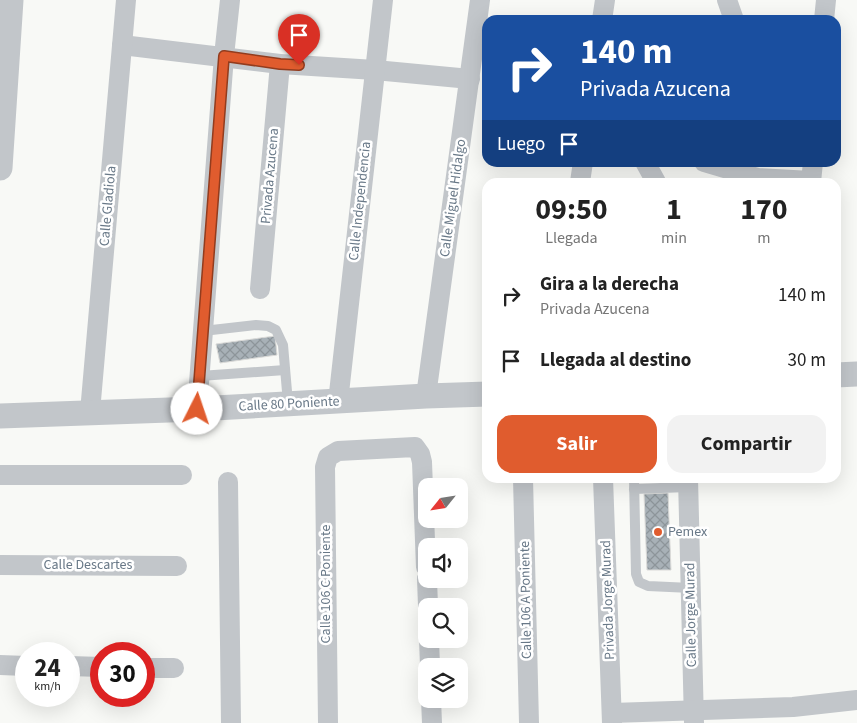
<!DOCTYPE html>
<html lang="es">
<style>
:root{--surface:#fff;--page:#f2f2f2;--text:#222;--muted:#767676;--accent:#e05c2e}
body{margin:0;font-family:"Source Sans 3",sans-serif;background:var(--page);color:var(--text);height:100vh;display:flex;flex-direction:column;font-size:19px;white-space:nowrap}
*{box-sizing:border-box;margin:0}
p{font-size:16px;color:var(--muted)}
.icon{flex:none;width:28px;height:28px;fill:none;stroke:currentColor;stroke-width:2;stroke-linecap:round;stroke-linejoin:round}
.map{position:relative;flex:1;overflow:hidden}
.drawer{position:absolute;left:482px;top:178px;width:359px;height:305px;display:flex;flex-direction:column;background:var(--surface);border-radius:15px;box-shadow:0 5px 20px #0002}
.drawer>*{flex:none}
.banner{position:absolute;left:482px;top:15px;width:359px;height:152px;border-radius:15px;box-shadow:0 5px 20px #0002;background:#1a4fa0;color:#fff;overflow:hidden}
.needle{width:32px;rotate:240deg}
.tools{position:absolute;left:418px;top:478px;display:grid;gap:10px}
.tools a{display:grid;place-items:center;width:50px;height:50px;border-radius:10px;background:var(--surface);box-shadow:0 5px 20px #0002;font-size:25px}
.speed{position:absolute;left:15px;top:642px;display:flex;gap:10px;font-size:25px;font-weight:700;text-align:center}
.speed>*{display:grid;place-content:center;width:65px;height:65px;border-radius:50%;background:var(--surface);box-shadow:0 5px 20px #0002;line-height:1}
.speed small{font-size:12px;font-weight:400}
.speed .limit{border:8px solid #d22;background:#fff;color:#111}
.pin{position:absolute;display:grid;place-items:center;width:42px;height:42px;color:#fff;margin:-51px -21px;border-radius:50% 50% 50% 0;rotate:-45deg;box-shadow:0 0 5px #0007}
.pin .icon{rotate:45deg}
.me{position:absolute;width:55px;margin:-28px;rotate:4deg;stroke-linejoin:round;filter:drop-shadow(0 0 4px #0008)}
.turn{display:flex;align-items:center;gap:18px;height:105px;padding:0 15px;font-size:22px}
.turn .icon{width:65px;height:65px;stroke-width:2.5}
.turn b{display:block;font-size:35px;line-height:42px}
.then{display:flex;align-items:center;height:48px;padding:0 15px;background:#0003;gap:10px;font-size:19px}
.eta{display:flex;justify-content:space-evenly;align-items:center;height:85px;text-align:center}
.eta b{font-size:30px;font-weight:700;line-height:35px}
.button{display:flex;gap:10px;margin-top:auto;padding:10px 15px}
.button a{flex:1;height:58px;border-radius:15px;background:var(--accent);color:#fff;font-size:20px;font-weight:700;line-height:58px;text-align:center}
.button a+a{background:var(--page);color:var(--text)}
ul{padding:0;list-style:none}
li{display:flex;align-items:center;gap:15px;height:65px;padding:0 15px}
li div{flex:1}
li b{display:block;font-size:19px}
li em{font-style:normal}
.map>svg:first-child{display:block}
</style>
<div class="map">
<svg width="857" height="723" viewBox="0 0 857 723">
<defs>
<pattern id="building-cross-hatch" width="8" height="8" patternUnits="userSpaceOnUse" patternTransform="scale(1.25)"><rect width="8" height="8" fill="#a8b1b7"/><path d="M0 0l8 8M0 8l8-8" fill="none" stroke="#8d959a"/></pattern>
</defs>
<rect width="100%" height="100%" fill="#f8f9f6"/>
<g fill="url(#building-cross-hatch)" stroke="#dadad8">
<polygon points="275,336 277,355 220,363 216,344"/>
<polygon points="668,493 671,570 647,570 644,494"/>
</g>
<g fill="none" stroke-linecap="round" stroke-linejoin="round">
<g stroke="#c2c6ca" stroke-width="10">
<polyline points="203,331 256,325 268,326 276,330 283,345 288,403"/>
<polyline points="200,376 285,370"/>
<polyline points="634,478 636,574 639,582 648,586 691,588"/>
<polyline points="634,489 688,487"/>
</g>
<g stroke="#c2c6ca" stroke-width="20">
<polyline points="727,0 734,20"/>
<polyline points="602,20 605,0"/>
<polyline points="824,20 826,0"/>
<polyline points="122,45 280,64 375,70 470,79"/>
<polyline points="645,162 656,182"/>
<polyline points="704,162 758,178 811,181"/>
<polyline points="580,182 583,162"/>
<polyline points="811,182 813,162"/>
<polyline points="260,289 280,64"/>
<polyline points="426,396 480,0"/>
<polyline points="338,402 383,0"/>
<polyline points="197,409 224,56 230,0"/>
<polyline points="90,412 126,0"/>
<polyline points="0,475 182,475"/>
<polyline points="523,478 529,723"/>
<polyline points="603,478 612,723"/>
<polyline points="688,478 694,723"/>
<polyline points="228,482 231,723"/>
<polyline points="0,565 177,566"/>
<polyline points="427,579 428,606"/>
<polyline points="429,639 430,666"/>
<polyline points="0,665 26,666"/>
<polyline points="69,666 101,667"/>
<polyline points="144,668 174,668"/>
<polyline points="431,699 432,723"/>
<polyline points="612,713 793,707 857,700"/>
<polyline points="328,723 325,467 328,457 338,451 415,447 420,454 422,462 426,567"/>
</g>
<g stroke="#c2c6ca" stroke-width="25">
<polyline points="0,168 11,0"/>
<polyline points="836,375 857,374"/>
<polyline points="0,416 197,409 426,396 488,394"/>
</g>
</g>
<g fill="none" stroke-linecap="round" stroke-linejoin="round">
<g stroke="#923c1e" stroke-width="12">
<polyline id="route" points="197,409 224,56 280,64 299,65"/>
</g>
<use href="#route" stroke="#e05c2e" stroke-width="9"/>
</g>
<circle fill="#e05c2e" stroke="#fff" stroke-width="2" cx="658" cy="532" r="5"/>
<g text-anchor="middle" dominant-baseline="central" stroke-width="5" stroke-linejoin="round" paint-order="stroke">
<g font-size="14" fill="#687887" stroke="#fff">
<text transform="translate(270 176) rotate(-85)">Privada Azucena</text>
<text transform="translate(453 198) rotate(-82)">Calle Miguel Hidalgo</text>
<text transform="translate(360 201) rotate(-84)">Calle Independencia</text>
<text transform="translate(108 206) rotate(-85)">Calle Gladiola</text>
<text transform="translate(289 404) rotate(-3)">Calle 80 Poniente</text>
<text x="88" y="565">Calle Descartes</text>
<text transform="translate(326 584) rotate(-90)">Calle 106 C Poniente</text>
<text transform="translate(526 600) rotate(-91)">Calle 106 A Poniente</text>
<text transform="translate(608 600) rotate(-92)">Privada Jorge Murad</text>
<text transform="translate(691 615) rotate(-91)">Calle Jorge Murad</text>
</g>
<g font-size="14" fill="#687887" stroke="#fff" text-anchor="start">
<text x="668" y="532">Pemex</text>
</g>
</g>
</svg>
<div class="tools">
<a><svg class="needle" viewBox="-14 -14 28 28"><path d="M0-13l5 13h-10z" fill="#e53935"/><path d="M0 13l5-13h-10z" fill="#767676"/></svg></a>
<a><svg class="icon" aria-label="sound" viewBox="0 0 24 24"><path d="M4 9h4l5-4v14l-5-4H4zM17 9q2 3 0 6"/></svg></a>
<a><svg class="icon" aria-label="search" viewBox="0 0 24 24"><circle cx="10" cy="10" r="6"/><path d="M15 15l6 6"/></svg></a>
<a><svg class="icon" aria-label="layers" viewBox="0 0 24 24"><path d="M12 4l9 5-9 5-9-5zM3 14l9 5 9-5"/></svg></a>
</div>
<div class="speed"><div>24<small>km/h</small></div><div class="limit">30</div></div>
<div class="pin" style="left:299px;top:65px;background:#d93025"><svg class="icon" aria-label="arrive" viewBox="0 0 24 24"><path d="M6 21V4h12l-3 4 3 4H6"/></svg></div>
<svg class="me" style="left:197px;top:409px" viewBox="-20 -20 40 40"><circle r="19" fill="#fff"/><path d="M0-13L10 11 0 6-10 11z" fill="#e05c2e"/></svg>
<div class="banner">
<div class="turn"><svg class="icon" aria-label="right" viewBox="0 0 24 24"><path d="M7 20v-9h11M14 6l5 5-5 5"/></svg><div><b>140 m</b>Privada Azucena</div></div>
<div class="then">Luego<svg class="icon" aria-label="arrive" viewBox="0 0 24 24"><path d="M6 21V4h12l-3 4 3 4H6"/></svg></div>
</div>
<section class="drawer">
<div class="eta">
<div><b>09:50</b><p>Llegada</p></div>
<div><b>1</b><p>min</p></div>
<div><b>170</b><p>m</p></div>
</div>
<ul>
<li><svg class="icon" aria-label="right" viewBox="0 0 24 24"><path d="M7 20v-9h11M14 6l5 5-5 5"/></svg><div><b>Gira a la derecha</b><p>Privada Azucena</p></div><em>140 m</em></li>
<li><svg class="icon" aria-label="arrive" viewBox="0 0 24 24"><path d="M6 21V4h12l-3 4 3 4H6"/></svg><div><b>Llegada al destino</b></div><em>30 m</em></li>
</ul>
<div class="button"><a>Salir</a><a>Compartir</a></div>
</section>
</div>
